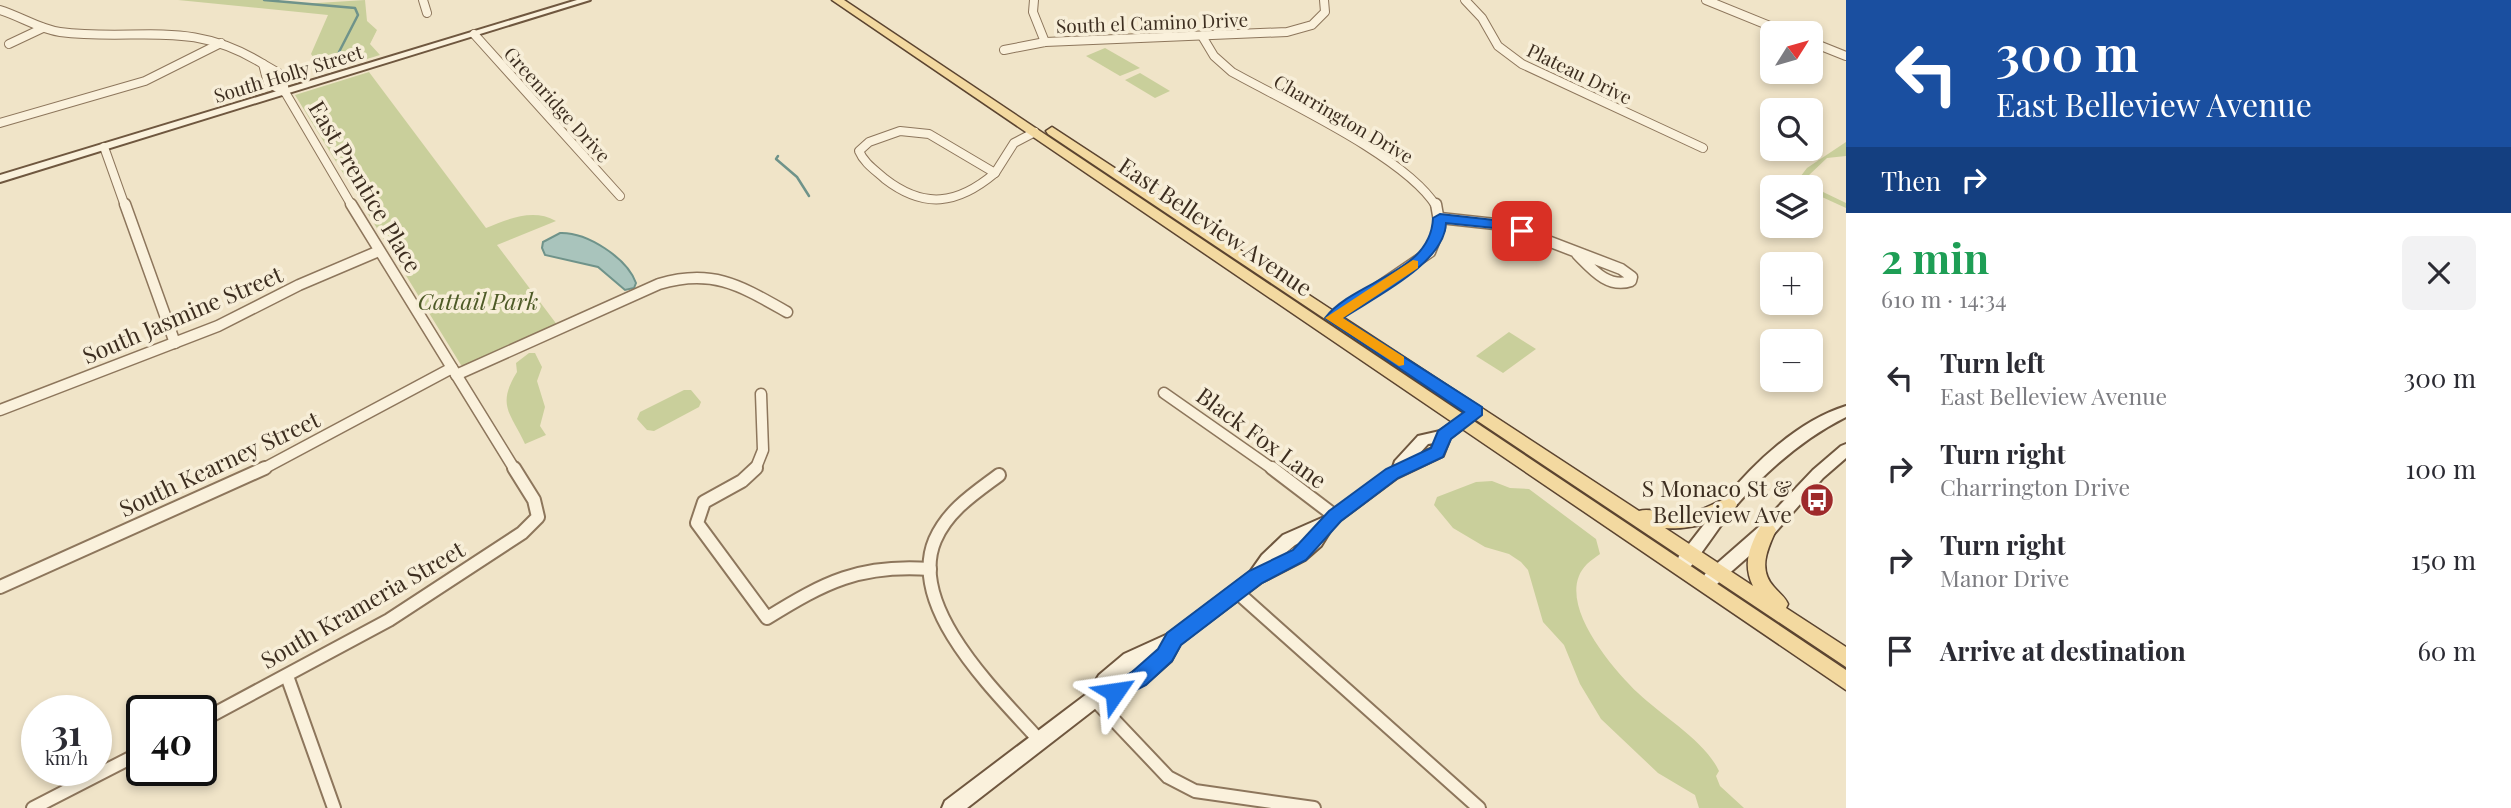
<!DOCTYPE html>
<meta charset="utf-8">
<style>
:root{--surface:#fff;--page:#f2f2f3;--text:#2b2b33;--muted:#7c7c81}
body{margin:0;font-family:"Playfair Display",serif;background:var(--page);color:var(--text);height:100vh;display:flex;flex-direction:column;font-size:26px;white-space:nowrap}
*{box-sizing:border-box;margin:0}
p{font-size:23px;color:var(--muted)}
.icon{flex:none;width:38px;height:38px;fill:none;stroke:currentColor;stroke-width:2;stroke-linecap:round;stroke-linejoin:round}
.map{position:relative;flex:1;overflow:hidden}
.side{display:flex;flex-direction:column;background:var(--surface);width:665px}
.side>*{flex:none}
.guide{background:#1a4fa0;color:#fff;overflow:hidden}
.needle{width:46px;rotate:53deg}
.tools{position:absolute;left:1760px;top:21px;display:grid;gap:14px}
.tools a{display:grid;place-items:center;width:63px;height:63px;border-radius:10px;background:var(--surface);box-shadow:0 4px 10px #0003;font-size:35px}
.speed{position:absolute;left:21px;top:695px;display:flex;gap:14px;font-size:35px;font-weight:700;text-align:center}
.speed>*{display:grid;place-content:center;width:91px;height:91px;border-radius:50%;background:var(--surface);box-shadow:0 4px 10px #0003;line-height:1}
.speed small{font-size:18px;font-weight:400}
.speed .limit{border:4px solid #111;border-radius:10px;background:#fff;color:#111}
.pin{position:absolute;display:grid;place-items:center;width:60px;height:60px;color:#fff;margin:-30px;border-radius:14px;box-shadow:0 4px 10px #0006}
.me{position:absolute;width:77px;margin:-38px;rotate:58deg;stroke-linejoin:round;filter:drop-shadow(0 0 5px #0008)}
.turn{display:flex;align-items:center;gap:24px;height:147px;padding:0 35px;font-size:32px}
.turn .icon{width:91px;height:91px;stroke-width:2.5}
.turn b{display:block;font-size:49px;line-height:60px}
.then{display:flex;align-items:center;height:66px;padding:0 35px;background:#0003;gap:14px;font-size:26px}
.round{display:grid;place-items:center;flex:none;width:74px;height:74px;border-radius:10px;background:var(--page)}
.head{display:flex;align-items:center;justify-content:space-between;height:119px;padding:0 35px}
h1{font-size:42px;font-weight:700;line-height:52px;color:#1e9e55}
ul{padding:0;list-style:none}
li{display:flex;align-items:center;gap:21px;height:91px;padding:0 35px}
li div{flex:1}
li b{display:block;font-size:26px}
li em{font-style:normal}
main{display:flex;flex:1;min-height:0}
.map>svg:first-child{display:block}
</style>
<main>
<div class="map">
<svg width="1846" height="808" viewBox="0 0 1846 808">
<rect width="100%" height="100%" fill="#f0e4c8"/>
<g fill="#c9cf9b">
<polygon points="178,0 270,0 301,4 365,0 367,21 377,30 370,44 380,55 324,72 311,54 328,15"/>
<polygon points="1105,48 1140,68 1120,76 1086,56"/>
<path d="M 369,72 L 486,228 C 508,219 533,208 556,221 L 497,245 L 558,326 L 467,365 L 461,365 L 295,95 Z"/>
<polygon points="1140,73 1170,91 1155,98 1125,80"/>
<polygon points="1846,142 1846,156 1827,158 1808,176 1821,191 1846,203 1846,208 1811,192 1811,187 1802,187 1797,181 1807,168"/>
<polygon points="1509,332 1536,349 1503,373 1476,356"/>
<path d="M 529,353 L 535,353 L 542,367 L 537,381 L 545,407 L 540,426 L 546,435 L 525,444 C 511,413 496,406 517,372 L 516,363 Z"/>
<polygon points="684,390 691,390 701,402 699,407 654,431 647,430 637,419 640,412"/>
<path d="M 1492,481 L 1510,488 L 1529,489 L 1596,539 L 1600,554 C 1596,557 1591,560 1587,564 C 1552,599 1612,668 1638,693 C 1662,716 1705,741 1719,771 L 1716,776 L 1720,786 L 1744,808 L 1699,808 L 1695,795 L 1658,773 L 1601,719 L 1580,684 L 1564,645 L 1543,622 L 1528,570 L 1521,562 L 1509,554 L 1485,547 L 1453,528 L 1434,505 L 1437,497 L 1476,482 Z"/>
</g>
<path fill="#a9c4bc" stroke="#6f938a" stroke-width="2" d="M 560,233 C 587,232 627,258 636,283 L 634,288 L 625,290 L 598,267 L 545,255 L 542,248 L 543,242 Z"/>
<g fill="none" stroke-linecap="round" stroke-linejoin="round">
<g stroke="#6f938a" stroke-width="2.5">
<polyline points="264,0 355,8 358,15 339,52 338,67"/>
<polyline points="778,156 776,159 797,177 809,196"/>
</g>
<g stroke="#8d765c" stroke-width="10">
<g id="street-far2">
<polyline points="423,0 427,13"/>
<polyline points="1034,0 1033,12 1045,42"/>
<polyline points="1465,0 1482,18 1498,46 1522,64 1703,148"/>
<polyline points="1706,0 1787,33"/>
<path d="M 0,10 C 20,16 39,29 60,32 C 139,42 189,18 263,64 L 268,83 L 285,92"/>
<polyline points="474,34 620,196"/>
<path d="M 1202,36 L 1214,56 L 1232,72 C 1286,102 1406,157 1436,206"/>
<polyline points="1811,42 1846,56"/>
<polyline points="9,44 43,28"/>
<polyline points="1004,50 1045,42 1287,32 1312,25 1325,12 1324,0"/>
<polyline points="263,64 282,75 285,92"/>
<polyline points="285,92 352,206"/>
<polyline points="0,123 145,81 221,43"/>
<path d="M 900,131 L 929,134 L 995,173 C 957,205 924,209 885,179 C 875,170 864,163 859,151 L 869,142 Z"/>
<polyline points="104,147 125,206"/>
<polyline points="995,173 1014,143 1035,132"/>
</g>
</g>
<g stroke="#8d765c" stroke-width="13">
<g id="street-far1">
<polyline points="125,204 175,343"/>
<polyline points="351,204 515,470"/>
<path d="M 1440,218 L 1495,224 L 1522,231 L 1621,269 L 1632,277 L 1631,281 C 1608,289 1592,269 1577,254"/>
<polyline points="1333,318 1430,252 1440,227 1436,204"/>
<path d="M 456,375 L 659,284 C 713,268 741,286 787,312"/>
<polyline points="1164,393 1274,470"/>
<polyline points="0,410 218,326 299,285 379,251"/>
<polyline points="261,470 452,368"/>
<polyline points="755,470 763,450 761,394"/>
</g>
</g>
<g stroke="#8d765c" stroke-width="16">
<g id="street">
<path d="M 756,468 L 742,481 L 704,502 L 697,523 L 767,618 C 825,582 860,564 930,569"/>
<polyline points="1272,468 1335,516"/>
<path d="M 999,475 C 975,493 948,510 935,540 C 906,608 999,695 1040,741"/>
<polyline points="0,587 265,468"/>
<polyline points="1237,592 1479,808"/>
<polyline points="287,676 334,808"/>
<polyline points="1094,699 1168,777 1195,791 1314,808"/>
<polyline points="201,721 389,620 522,533 538,517 534,500 514,468"/>
<polyline points="33,808 142,752"/>
</g>
</g>
<g stroke="#6f573f" stroke-width="4">
<g id="secondary">
<polygon points="577,0 590,0 0,182 0,175"/>
<path d="M 1476,406 L 1483,411 L 1481,415 L 1450,438 L 1443,456 L 1397,478 L 1334,525 L 1321,546 L 1305,560 L 1262,582 L 1180,644 L 1171,661 L 1145,684 L 1100,705 L 967,808 L 942,808 L 945,801 L 1088,693 L 1099,675 L 1124,654 L 1168,634 L 1250,572 L 1262,555 L 1283,535 L 1324,517 L 1393,467 L 1395,461 L 1418,436 L 1440,431 ZM 1434,443 L 1432,448 L 1418,455 L 1428,444 ZM 1307,539 L 1283,555 L 1295,545 ZM 1146,661 L 1133,672 L 1123,677 Z"/>
<path d="M 1846,406 L 1846,417 C 1802,439 1765,472 1733,509 C 1718,528 1706,548 1691,566 L 1685,568 L 1679,566 L 1677,561 L 1679,556 C 1695,538 1707,519 1723,501 C 1754,463 1798,421 1846,406 Z"/>
<polygon points="1846,444 1846,458 1823,478 1773,535 1717,584 1711,586 1705,584 1703,579 1705,574 1761,525 1813,470 1841,446"/>
</g>
</g>
<g stroke="#5b4430" stroke-width="3">
<g id="primary">
<polygon points="832,0 844,0 1846,670 1846,690"/>
<path d="M 1052,127 L 1639,511 C 1650,507 1666,515 1679,515 C 1697,514 1711,504 1728,498 L 1734,500 L 1737,505 C 1726,523 1684,530 1665,528 L 1753,586 C 1742,564 1750,546 1761,525 L 1767,523 L 1773,525 L 1776,530 C 1767,550 1758,569 1774,587 C 1779,593 1785,597 1788,604 L 1786,608 L 1846,647 L 1846,667 L 1048,134 L 1046,131 Z"/>
</g>
</g>
<use href="#street-far2" stroke="#faf1dc" stroke-width="8"/>
<use href="#street-far1" stroke="#faf1dc" stroke-width="10"/>
<use href="#street" stroke="#faf1dc" stroke-width="12"/>
<use href="#secondary" fill="#faf1dc" fill-rule="evenodd"/>
<use href="#primary" fill="#f3d9a0" fill-rule="evenodd"/>
</g>
<path fill="#1a73e8" stroke="#114b97" stroke-width="2" d="M 1440,214 L 1494,220 L 1529,231 L 1522,235 L 1494,228 L 1446,223 C 1445,263 1375,297 1343,318 L 1482,407 L 1482,415 L 1451,439 L 1443,457 L 1398,478 L 1341,521 L 1306,560 L 1262,583 L 1181,645 L 1172,661 L 1146,685 L 1115,701 L 1108,699 L 1105,692 L 1108,686 L 1132,672 L 1158,649 L 1167,633 L 1249,571 L 1293,550 L 1329,511 L 1386,469 L 1431,448 L 1438,431 L 1464,412 L 1325,318 C 1354,280 1431,274 1433,218 Z"/>
<polygon fill="#f59e0b" points="1413,260 1418,261 1418,268 1343,318 1404,357 1404,365 1399,366 1325,318"/>
<defs>
<g id="bus-disc" transform="scale(1.75)"><circle r="9.5" fill="#9e2a2b" stroke="#f7eed8"/><path d="M-5-6H5V4H4V6H2V4H-2V6H-4V4H-5ZM-3.5-4V0h7V-4ZM-3.5 1.2v1.5H-2V1.2ZM2 1.2v1.5H3.5V1.2Z" fill="#fff"/></g>
</defs>
<g fill-rule="evenodd">
<use href="#bus-disc" x="1817" y="500"/>
</g>
<g text-anchor="middle" dominant-baseline="central" stroke-width="7" stroke-linejoin="round" paint-order="stroke">
<g font-size="19" fill="#3d2e20" stroke="#f7eed8">
<text transform="translate(1152 22) rotate(-2)">South el Camino Drive</text>
<text transform="translate(288 73) rotate(-17)">South Holly Street</text>
<text transform="translate(1580 73) rotate(26)">Plateau Drive</text>
<text transform="translate(558 104) rotate(48)">Greenridge Drive</text>
<text transform="translate(1344 118) rotate(30)">Charrington Drive</text>
</g>
<g font-size="23" fill="#3d2e20" stroke="#f7eed8">
<text transform="translate(366 186) rotate(59)">East Prentice Place</text>
<text transform="translate(1216 226) rotate(34)">East Belleview Avenue</text>
<text transform="translate(182 314) rotate(-23)">South Jasmine Street</text>
<text transform="translate(1262 437) rotate(36)">Black Fox Lane</text>
<text transform="translate(219 463) rotate(-25)">South Kearney Street</text>
<text transform="translate(362 604) rotate(-30)">South Krameria Street</text>
</g>
<g font-size="23" font-style="italic" fill="#4d5a26" stroke="#f7eed8">
<text x="478" y="300">Cattail Park</text>
</g>
<g font-size="23" fill="#3d2e20" stroke="#f7eed8" text-anchor="end">
<text x="1792" y="487">S Monaco St &amp;<tspan x="1792" dy="26">Belleview Ave</tspan></text>
</g>
</g>
</svg>
<div class="tools">
<a><svg class="needle" viewBox="-14 -14 28 28"><path d="M0-13l5 13h-10z" fill="#e53935"/><path d="M0 13l5-13h-10z" fill="#7c7c81"/></svg></a>
<a><svg class="icon" aria-label="search" viewBox="0 0 24 24"><circle cx="10" cy="10" r="6"/><path d="M15 15l6 6"/></svg></a>
<a><svg class="icon" aria-label="layers" viewBox="0 0 24 24"><path d="M12 4l9 5-9 5-9-5zM3 14l9 5 9-5"/></svg></a>
<a>+</a>
<a>−</a>
</div>
<div class="speed"><div>31<small>km/h</small></div><div class="limit">40</div></div>
<div class="pin" style="left:1522px;top:231px;background:#d93025"><svg class="icon" aria-label="arrive" viewBox="0 0 24 24"><path d="M6 21V4h12l-3 4 3 4H6"/></svg></div>
<svg class="me" style="left:1115px;top:692px" viewBox="-20 -20 40 40"><path d="M0-17L14 15 0 8-14 15z" fill="#1a73e8" stroke="#fff" stroke-width="4"/></svg>
</div>
<section class="side">
<div class="guide">
<div class="turn"><svg class="icon" aria-label="left" viewBox="0 0 24 24"><path d="M17 20v-9H6M10 6l-5 5 5 5"/></svg><div><b>300 m</b>East Belleview Avenue</div></div>
<div class="then">Then<svg class="icon" aria-label="right" viewBox="0 0 24 24"><path d="M7 20v-9h11M14 6l5 5-5 5"/></svg></div>
</div>
<div class="head"><div><h1>2 min</h1><p>610 m · 14:34</p></div><a class="round"><svg class="icon" aria-label="close" viewBox="0 0 24 24"><path d="M6 6l12 12M18 6L6 18"/></svg></a></div>
<ul>
<li><svg class="icon" aria-label="left" viewBox="0 0 24 24"><path d="M17 20v-9H6M10 6l-5 5 5 5"/></svg><div><b>Turn left</b><p>East Belleview Avenue</p></div><em>300 m</em></li>
<li><svg class="icon" aria-label="right" viewBox="0 0 24 24"><path d="M7 20v-9h11M14 6l5 5-5 5"/></svg><div><b>Turn right</b><p>Charrington Drive</p></div><em>100 m</em></li>
<li><svg class="icon" aria-label="right" viewBox="0 0 24 24"><path d="M7 20v-9h11M14 6l5 5-5 5"/></svg><div><b>Turn right</b><p>Manor Drive</p></div><em>150 m</em></li>
<li><svg class="icon" aria-label="arrive" viewBox="0 0 24 24"><path d="M6 21V4h12l-3 4 3 4H6"/></svg><div><b>Arrive at destination</b></div><em>60 m</em></li>
</ul>
</section>
</main>
